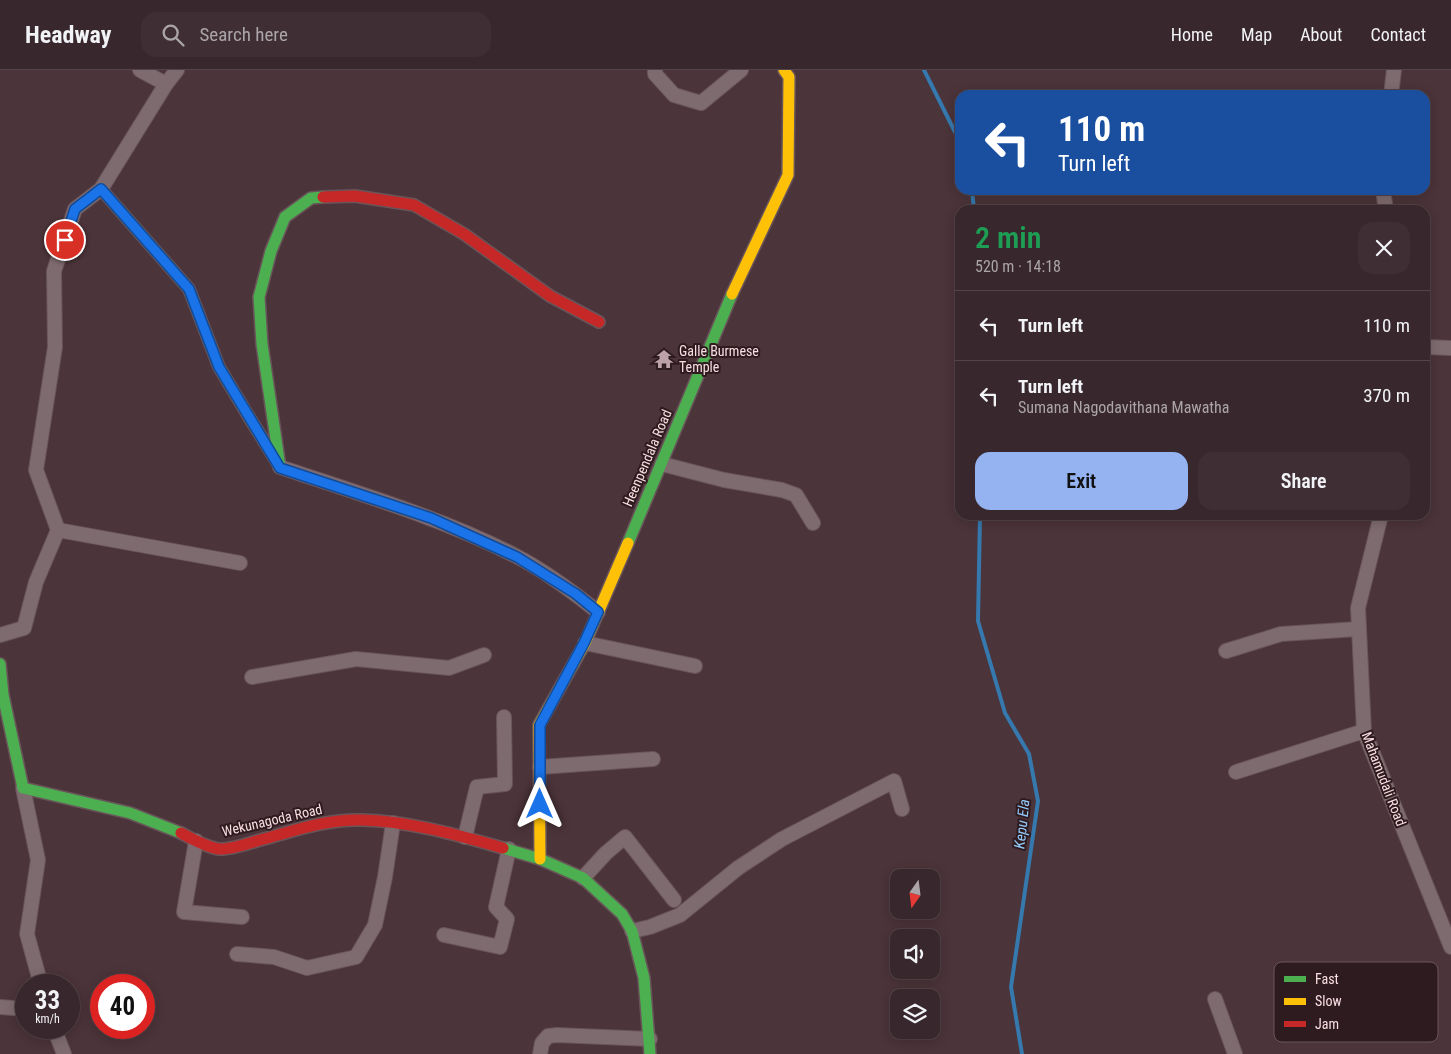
<!DOCTYPE html>
<meta charset="utf-8">
<style>
:root{--surface:#38272c;--page:#3f2f34;--text:#f1f3f6;--muted:#aba5a9;--line:#524448;--accent:#95b2f1}
body{margin:0;font-family:"Roboto Condensed",sans-serif;background:var(--page);color:var(--text);height:100vh;display:flex;flex-direction:column;font-size:19px;white-space:nowrap}
*{box-sizing:border-box;margin:0}
p{font-size:16px;color:var(--muted)}
.icon{flex:none;width:28px;height:28px;fill:none;stroke:currentColor;stroke-width:2;stroke-linecap:round;stroke-linejoin:round}
.map{position:relative;flex:1;overflow:hidden}
.panel{position:absolute;left:955px;top:135px;width:475px;height:315px;display:flex;flex-direction:column;background:var(--surface);border-radius:15px;box-shadow:0 2px 12px #0003,0 0 0 1px var(--line)}
.panel>*{flex:none}
.hud{position:absolute;left:955px;top:20px;width:475px;height:105px;border-radius:15px;box-shadow:0 2px 12px #0003,0 0 0 1px var(--line);background:#1a4fa0;color:#fff;overflow:hidden}
.needle{width:32px;rotate:194deg}
.fabs{position:absolute;left:890px;top:799px;display:grid;gap:10px}
.fabs a{display:grid;place-items:center;width:50px;height:50px;border-radius:10px;background:var(--surface);box-shadow:0 2px 12px #0003,0 0 0 1px var(--line);font-size:25px}
.speed{position:absolute;left:15px;top:904px;display:flex;gap:10px;font-size:25px;font-weight:700;text-align:center}
.speed>*{display:grid;place-content:center;width:65px;height:65px;border-radius:50%;background:var(--surface);box-shadow:0 2px 12px #0003,0 0 0 1px var(--line);line-height:1}
.speed small{font-size:12px;font-weight:400}
.speed .limit{border:8px solid #d22;background:#fff;color:#111}
.pin{position:absolute;display:grid;place-items:center;width:42px;height:42px;color:#fff;margin:-21px;border:2px solid #fff;border-radius:50%;box-shadow:0 1px 5px #0007}
.me{position:absolute;width:55px;margin:-28px;rotate:0deg;stroke-linejoin:round;filter:drop-shadow(0 0 4px #0008)}
.turn{display:flex;align-items:center;gap:18px;height:105px;padding:0 20px;font-size:22px}
.turn .icon{width:65px;height:65px;stroke-width:2.5}
.turn b{display:block;font-size:35px;line-height:42px}
.round{display:grid;place-items:center;flex:none;width:52px;height:52px;border-radius:15px;background:var(--page)}
.overview{display:flex;align-items:center;justify-content:space-between;height:85px;padding:0 20px}
h1{font-size:30px;font-weight:600;line-height:38px;color:#1e9e55}
.action{display:flex;gap:10px;margin-top:auto;padding:10px 20px}
.action a{flex:1;height:58px;border-radius:15px;background:var(--accent);color:#111;font-size:20px;font-weight:600;line-height:58px;text-align:center}
.action a+a{background:var(--page);color:var(--text)}
ul{padding:0;list-style:none}
li{display:flex;align-items:center;gap:15px;height:70px;padding:0 20px;border-top:1px solid var(--line)}
li div{flex:1}
li b{display:block;font-size:19px}
li em{font-style:normal}
header{display:flex;align-items:center;gap:30px;box-sizing:border-box;height:70px;padding:0 25px;background:var(--surface);border-bottom:1px solid var(--line)}
header strong{font-size:24px}
nav{display:flex;gap:28px;margin-inline-start:auto;font-size:18px}
.search{width:350px;height:45px;background:var(--page);display:flex;align-items:center;gap:12px;box-sizing:border-box;padding:0 18px;border-radius:15px;color:var(--muted);font-size:19px}
.map>svg:first-child{display:block}
</style>
<header>
<strong>Headway</strong>
<div class="search"><svg class="icon" aria-label="search" viewBox="0 0 24 24"><circle cx="10" cy="10" r="6"/><path d="M15 15l6 6"/></svg>Search here</div>
<nav><a>Home</a><a>Map</a><a>About</a><a>Contact</a></nav>
</header>
<div class="map">
<svg width="1451" height="984" viewBox="0 0 1451 984">
<rect width="100%" height="100%" fill="#4b343a"/>
<g fill="none" stroke-linecap="round" stroke-linejoin="round">
<g stroke="#3579ae" stroke-width="4">
<polyline points="924,0 960,72"/>
<polyline points="972,120 974,140"/>
<polyline points="980,445 978,551 1005,643 1029,684 1038,731 1011,917 1022,984"/>
</g>
<g stroke="#685459" stroke-width="16">
<g id="street">
<polyline points="140,0 166,14"/>
<polyline points="655,0 655,4 674,25 701,33 741,0"/>
<polyline points="1391,25 1394,0"/>
<polyline points="1383,120 1386,140"/>
<polyline points="1426,277 1451,278"/>
<polyline points="662,394 724,410 782,420 796,425 813,453"/>
<path d="M 280,397 C 360,424 442,448 516,486 C 545,501 573,522 598,542"/>
<polyline points="1381,445 1358,538 1364,661 1451,877"/>
<polyline points="58,460 240,493"/>
<polyline points="0,565 24,558 36,512 58,460 36,400 55,277 54,201 75,139 101,119 166,14 177,0"/>
<polyline points="585,573 695,596"/>
<polyline points="1226,581 1281,564 1358,559"/>
<polyline points="252,607 356,589 449,598 484,585"/>
<polyline points="540,697 653,689"/>
<polyline points="1236,702 1364,661"/>
<polyline points="23,718 38,790 27,864 41,915"/>
<polyline points="465,767 477,717 505,714 504,647"/>
<polyline points="196,771 184,842 242,847"/>
<polyline points="583,808 606,783 625,767 674,830"/>
<polyline points="632,861 650,857 680,845 738,798 782,769 894,711 902,739"/>
<polyline points="444,865 500,877 507,849 496,837 509,779"/>
<polyline points="237,884 274,887 307,898 356,887 375,855 385,807 393,753"/>
<polyline points="1215,929 1235,984"/>
<polyline points="0,937 26,939"/>
<polyline points="54,958 64,984"/>
<polyline points="540,984 542,973 548,966 557,965 650,969"/>
</g>
</g>
<g stroke="#685459" stroke-width="14">
<g id="fast">
<polyline points="249,347 280,397 262,274 259,227 271,181 285,147 311,128 323,127"/>
<polyline points="628,473 732,224"/>
<polyline points="0,594 3,625 23,718 130,743 181,763"/>
<polyline points="503,778 540,789 583,808 622,844 632,861 644,908 650,984"/>
</g>
</g>
<g stroke="#685459" stroke-width="14">
<g id="slow">
<polyline points="101,119 189,219 219,297 249,347"/>
<polyline points="732,224 788,105 789,7 784,0"/>
<polyline points="540,789 539,655 585,573 628,473"/>
</g>
</g>
<g stroke="#685459" stroke-width="14">
<g id="jam">
<polyline points="323,127 355,126 414,135 464,164 550,226 599,252"/>
<path d="M 181,763 C 192,769 206,777 219,779 C 230,780 250,773 260,770 C 294,761 326,749 361,750 C 409,751 457,765 503,778"/>
</g>
</g>
<use href="#street" stroke="#7e6b70" stroke-width="14"/>
<use href="#fast" stroke="#4caf50" stroke-width="11"/>
<use href="#slow" stroke="#ffc107" stroke-width="11"/>
<use href="#jam" stroke="#c62828" stroke-width="11"/>
</g>
<g fill="none" stroke-linecap="round" stroke-linejoin="round">
<g stroke="#114b97" stroke-width="12">
<polyline id="route" points="65,170 75,139 101,119 189,219 219,297 280,398 431,448 517,487 576,524 598,542 584,573 540,655 540,734"/>
</g>
<use href="#route" stroke="#1a73e8" stroke-width="9"/>
</g>
<defs>
<g id="temple-bare" transform="scale(1.5)"><path d="M0-6L5-2H3V0L6.5 2.5H4V6H1.5V3h-3V6H-4V2.5H-6.5L-3 0V-2H-5Z" fill="#bca2a8" stroke="#2e1b1f" stroke-width="2.5" paint-order="stroke"/></g>
</defs>
<g fill-rule="evenodd">
<use href="#temple-bare" x="664" y="289"/>
</g>
<g text-anchor="middle" dominant-baseline="central" stroke-width="4" stroke-linejoin="round" paint-order="stroke">
<g font-size="14" fill="#f9dee3" stroke="#2e1b1f" text-anchor="start">
<text x="679" y="281">Galle Burmese<tspan x="679" dy="16">Temple</tspan></text>
</g>
<g font-size="14" fill="#f9dee3" stroke="#2e1b1f">
<text transform="translate(647 388) rotate(-67)">Heenpendala Road</text>
<text transform="translate(1384 709) rotate(69)">Mahamudali Road</text>
<text transform="translate(272 750) rotate(-13)">Wekunagoda Road</text>
</g>
<g font-size="15" font-style="italic" fill="#92c9f8" stroke="#2e1b1f">
<text transform="translate(1022 754) rotate(-84)">Kepu Ela</text>
</g>
</g>
<rect x="1274" y="892" width="164" height="80" rx="8" fill="#2e1b1f" stroke="#6b565a" stroke-width="1"/>
<rect x="1284" y="906" width="22" height="6" fill="#4caf50"/>
<rect x="1284" y="928" width="22" height="7" fill="#ffc107"/>
<rect x="1284" y="951" width="22" height="6" fill="#c62828"/>
<g font-size="14" fill="#f9dee3">
<text x="1315" y="914">Fast</text>
<text x="1315" y="936">Slow</text>
<text x="1315" y="959">Jam</text>
</g>
</svg>
<div class="fabs">
<a><svg class="needle" viewBox="-14 -14 28 28"><path d="M0-13l5 13h-10z" fill="#e53935"/><path d="M0 13l5-13h-10z" fill="#aba5a9"/></svg></a>
<a><svg class="icon" aria-label="sound" viewBox="0 0 24 24"><path d="M4 9h4l5-4v14l-5-4H4zM17 9q2 3 0 6"/></svg></a>
<a><svg class="icon" aria-label="layers" viewBox="0 0 24 24"><path d="M12 4l9 5-9 5-9-5zM3 14l9 5 9-5"/></svg></a>
</div>
<div class="speed"><div>33<small>km/h</small></div><div class="limit">40</div></div>
<div class="pin" style="left:65px;top:170px;background:#d93025"><svg class="icon" aria-label="arrive" viewBox="0 0 24 24"><path d="M6 21V4h12l-3 4 3 4H6"/></svg></div>
<svg class="me" style="left:540px;top:734px" viewBox="-20 -20 40 40"><path d="M0-17L14 15 0 8-14 15z" fill="#1a73e8" stroke="#fff" stroke-width="4"/></svg>
<div class="hud">
<div class="turn"><svg class="icon" aria-label="left" viewBox="0 0 24 24"><path d="M17 20v-9H6M10 6l-5 5 5 5"/></svg><div><b>110 m</b>Turn left</div></div>
</div>
<section class="panel">
<div class="overview"><div><h1>2 min</h1><p>520 m · 14:18</p></div><a class="round"><svg class="icon" aria-label="close" viewBox="0 0 24 24"><path d="M6 6l12 12M18 6L6 18"/></svg></a></div>
<ul>
<li><svg class="icon" aria-label="left" viewBox="0 0 24 24"><path d="M17 20v-9H6M10 6l-5 5 5 5"/></svg><div><b>Turn left</b></div><em>110 m</em></li>
<li><svg class="icon" aria-label="left" viewBox="0 0 24 24"><path d="M17 20v-9H6M10 6l-5 5 5 5"/></svg><div><b>Turn left</b><p>Sumana Nagodavithana Mawatha</p></div><em>370 m</em></li>
</ul>
<div class="action"><a>Exit</a><a>Share</a></div>
</section>
</div>
